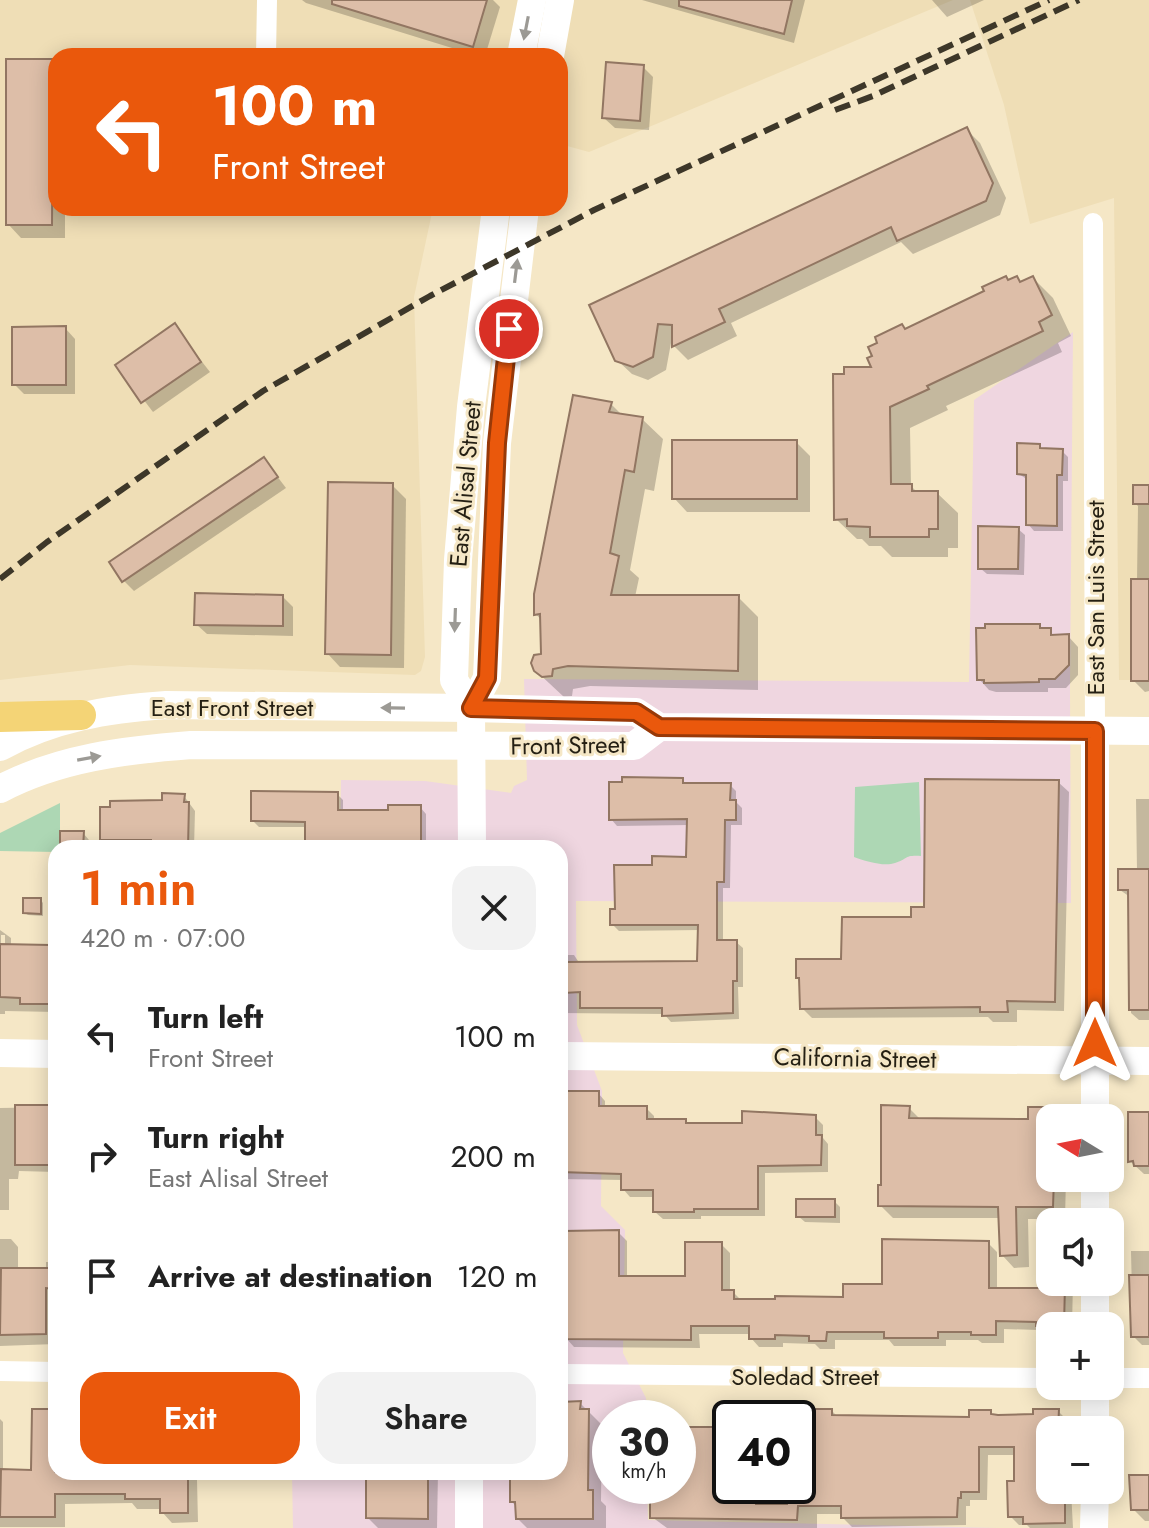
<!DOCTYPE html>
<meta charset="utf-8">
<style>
:root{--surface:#fff;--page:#f2f2f2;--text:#222;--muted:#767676;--accent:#ea580c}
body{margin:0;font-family:Jost,sans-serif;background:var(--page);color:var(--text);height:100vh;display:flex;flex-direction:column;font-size:30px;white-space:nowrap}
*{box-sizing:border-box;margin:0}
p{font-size:26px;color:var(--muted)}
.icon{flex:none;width:44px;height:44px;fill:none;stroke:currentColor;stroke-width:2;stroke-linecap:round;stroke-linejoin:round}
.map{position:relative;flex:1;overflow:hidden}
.panel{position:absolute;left:48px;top:840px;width:520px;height:640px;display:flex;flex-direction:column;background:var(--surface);border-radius:24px;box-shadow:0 4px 20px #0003}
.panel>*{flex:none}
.hud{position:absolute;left:48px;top:48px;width:520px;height:168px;border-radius:24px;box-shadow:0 4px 20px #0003;background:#ea580c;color:#fff;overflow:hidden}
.needle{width:52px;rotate:280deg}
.controls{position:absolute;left:1036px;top:1104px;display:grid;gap:16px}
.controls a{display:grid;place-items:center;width:88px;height:88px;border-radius:16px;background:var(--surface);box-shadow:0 4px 20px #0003;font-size:40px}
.speed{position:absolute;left:592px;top:1400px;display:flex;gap:16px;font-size:40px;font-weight:700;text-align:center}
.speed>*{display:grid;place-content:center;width:104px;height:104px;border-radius:50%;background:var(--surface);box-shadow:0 4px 20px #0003;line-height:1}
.speed small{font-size:20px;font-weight:400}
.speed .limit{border:4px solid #111;border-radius:12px;background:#fff;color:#111}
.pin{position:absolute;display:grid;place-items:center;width:68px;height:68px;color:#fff;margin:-34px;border:4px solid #fff;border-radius:50%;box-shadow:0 2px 8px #0007}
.me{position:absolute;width:88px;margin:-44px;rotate:0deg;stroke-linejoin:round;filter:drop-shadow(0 0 6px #0008)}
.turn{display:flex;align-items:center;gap:28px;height:168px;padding:0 32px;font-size:36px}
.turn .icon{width:104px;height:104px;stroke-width:2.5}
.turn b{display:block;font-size:56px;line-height:68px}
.round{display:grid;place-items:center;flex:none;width:84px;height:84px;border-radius:24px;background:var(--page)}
.headline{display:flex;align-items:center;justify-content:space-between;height:136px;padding:0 32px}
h1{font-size:48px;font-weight:600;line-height:60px;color:var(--accent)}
.button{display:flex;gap:16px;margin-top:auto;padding:16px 32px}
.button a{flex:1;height:92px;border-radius:24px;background:var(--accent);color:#fff;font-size:32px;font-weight:600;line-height:92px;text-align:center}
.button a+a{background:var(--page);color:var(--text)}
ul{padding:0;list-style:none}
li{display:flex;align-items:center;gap:24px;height:120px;padding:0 32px}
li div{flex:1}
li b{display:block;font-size:30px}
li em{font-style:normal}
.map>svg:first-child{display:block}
</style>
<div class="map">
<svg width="1149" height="1528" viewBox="0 0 1149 1528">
<rect width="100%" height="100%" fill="#f5e7c6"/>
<polygon fill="#efd6e0" points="1073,332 1070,690 1071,903 576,901 577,1025 602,1091 601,1206 625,1230 623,1353 646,1398 646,1418 610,1418 610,1486 647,1486 648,1520 999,1528 293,1528 292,1472 560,1472 560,848 340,848 341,780 425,781 511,793 514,786 527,780 524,679 969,682 974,400"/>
<g fill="#efdeb6">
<polygon points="0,0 953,0 589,152 560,144 560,56 56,56 56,208 433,208 414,297 425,657 421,671 415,675 130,665 0,680"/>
<polygon points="970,0 1149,0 1149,680 1119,680 1114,198 1030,224 1004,105"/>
</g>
<g fill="#add7b4">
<path d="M 919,782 L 921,856 C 903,855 909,859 895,863 C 884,867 865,861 854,857 L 855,787 Z"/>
<polygon points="60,803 60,848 56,848 56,852 0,851 0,833"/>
</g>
<g fill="#0003" fill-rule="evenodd">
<polygon points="302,0 493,0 500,7 485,56 478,56 306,3"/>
<polygon points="642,0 805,0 794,43"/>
<polygon points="932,0 984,0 947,17"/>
<polygon points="52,61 56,65 56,208 65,208 65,238 21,238 8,224"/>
<polygon points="643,67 653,77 649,130 615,128 604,118"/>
<polygon points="966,129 980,143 1006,198 1000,215 913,254 901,242 731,323 737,336 688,360 671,343 666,370 648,380 632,374 617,360 591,306"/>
<polygon points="1017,278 1022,283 1033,278 1053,298 1071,336 1058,343 1062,352 946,406 948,410 910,428 911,486 918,493 937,493 958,513 958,548 948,548 948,557 892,557 881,546 869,546 862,539 857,539 836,519 874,369 906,330"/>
<polygon points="174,326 210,372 153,412 117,365"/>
<polygon points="65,328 75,339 75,394 24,394 14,384"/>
<polygon points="611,404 623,416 642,419 663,439 654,491 645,489 630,570 639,578 635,597 738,597 758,617 758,690 590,686 573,689 572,696 564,697 535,670 543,656 542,621 536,614"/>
<polygon points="796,442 810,456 810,512 687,512 674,498"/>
<polygon points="1039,446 1044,450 1062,451 1068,457 1068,481 1063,481 1063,531 1034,531 1028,524 1028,480 1019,474"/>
<polygon points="264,459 286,488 134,591 124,581 111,562"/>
<polygon points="392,485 406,499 404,668 340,667 327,653"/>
<polygon points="1149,486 1149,691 1145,692 1133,680 1137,581 1138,506 1135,503"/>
<polygon points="1018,529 1025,535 1024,575 987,574 980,568"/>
<polygon points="283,597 293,607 293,636 207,634 196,624"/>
<polygon points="1039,626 1056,637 1068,636 1078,647 1078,675 1066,688 1048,688 1048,692 996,692 989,690 979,679"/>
<polygon points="682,780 687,785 730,785 736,791 736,802 742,808 742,825 731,825 730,888 723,888 723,942 736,942 743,948 743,987 738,987 739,1019 671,1022 664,1014 560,1013 560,955 574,955 580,964 699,963 700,930 619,931 612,924 617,911 654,867 688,859 689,825 617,826 611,819"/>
<polygon points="1058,782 1069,792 1064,1011 1017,1010 1017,1022 993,1022 988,1017 812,1018 802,1008 843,961 926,910"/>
<polygon points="337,794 343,800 343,812 390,812 420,807 426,814 426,848 307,848 307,827 259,827 253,821"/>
<polygon points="184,796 195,811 194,848 109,846 102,839 112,809"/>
<polygon points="1136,799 1149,799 1149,1020 1139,1020 1131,1013 1130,897 1120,890 1137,871"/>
<polygon points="83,833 89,840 89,848 62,848"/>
<polygon points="41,900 43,903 43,916 28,915 25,913"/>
<path d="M 0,930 L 11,938 L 11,946 L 56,947 L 56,1012 L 5,1011 L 5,1014 L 0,1014 ZM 1,935 L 5,935 L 5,954 L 1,954 Z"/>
<polygon points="560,1093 598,1093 605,1101 605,1108 646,1108 654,1116 654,1121 685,1121 690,1125 744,1125 815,1117 823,1125 823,1138 828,1144 828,1172 765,1173 765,1216 701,1216 701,1219 663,1219 655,1212 655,1197 630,1197 623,1189 623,1180 560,1179"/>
<polygon points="56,1107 56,1172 19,1171 18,1179 9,1179 9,1210 0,1210 0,1108"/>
<polygon points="909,1108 921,1120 1030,1121 1030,1109 1054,1109 1063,1118 1050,1118 1050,1178 1066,1178 1065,1219 1028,1219 1029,1267 1014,1268 1002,1255 1001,1218 893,1218 880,1205 883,1187"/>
<polygon points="1149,1115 1149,1174 1144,1174 1130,1161"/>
<polygon points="834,1201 840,1207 840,1223 805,1222 798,1216"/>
<polygon points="618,1232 627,1241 627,1278 687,1278 721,1244 730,1253 730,1292 733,1292 742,1301 845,1300 988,1243 997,1252 997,1290 1047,1290 1047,1257 1050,1257 1050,1282 1073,1282 1072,1326 1050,1326 1050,1345 1038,1334 1038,1330 1004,1329 1004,1343 982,1343 978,1340 946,1340 946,1346 894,1346 889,1340 835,1340 835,1349 820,1349 815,1344 783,1343 783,1347 759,1347 751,1338 751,1334 699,1334 700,1348 574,1347 566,1338"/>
<polygon points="0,1239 11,1239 18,1247 18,1270 46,1270 46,1262 56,1262 56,1344 0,1346"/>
<polygon points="1131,1251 1149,1251 1149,1345 1142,1345 1133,1336"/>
<polygon points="580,1403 602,1425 601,1501 606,1506 606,1528 527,1528 517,1518 517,1507 512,1502 512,1472 560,1472 560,1404"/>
<polygon points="34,1411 56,1411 56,1472 202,1472 202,1479 197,1480 198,1522 172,1523 162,1512 162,1509 137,1509 132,1503 65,1504 65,1527 0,1527 0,1419 3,1422 3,1472 33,1472"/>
<polygon points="784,1411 832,1411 838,1417 971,1419 990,1412 994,1416 1035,1416 1058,1411 1067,1420 1067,1425 1071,1430 1050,1430 1050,1490 1071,1490 1073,1528 1030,1528 1027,1525 1019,1525 1010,1516 1016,1483 1016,1455 988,1455 987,1500 970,1500 970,1506 966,1506 966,1525 852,1527 843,1518 843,1514 817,1514 817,1528 667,1528 652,1517 652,1486 678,1486 678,1425 682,1429 730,1429 730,1486 798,1486 798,1418 768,1418 768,1414 784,1414"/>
<polygon points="368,1472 438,1472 437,1528 378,1528 368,1518"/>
<polygon points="1149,1477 1149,1521 1145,1521 1133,1509"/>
</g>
<g fill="#ddbea8" stroke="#927662" stroke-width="2">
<polygon points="332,0 487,0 473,47 332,4"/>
<polygon points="679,0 792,0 784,34 679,6"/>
<polygon points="6,59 53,59 52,225 6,225"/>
<polygon points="606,62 644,65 640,121 602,118"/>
<polygon points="967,127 993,183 986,201 897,241 891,227 719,309 725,322 672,347 672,325 658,324 653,357 633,367 615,361 589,305"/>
<polygon points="1006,276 1008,280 1017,276 1020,282 1033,276 1052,315 1039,322 1043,331 927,386 929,389 890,407 891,484 912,484 912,491 938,491 938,529 929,529 929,537 870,537 870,527 847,526 847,519 834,520 833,374 844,374 844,367 871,367 867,358 872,356 868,347 877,343 875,337 902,324 905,329 984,291 982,287"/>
<polygon points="175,323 201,362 141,403 115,365"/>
<polygon points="66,326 66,385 12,385 12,327"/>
<polygon points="573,395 612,402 609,412 643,417 634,472 625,470 610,553 619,556 611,595 739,595 738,671 568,666 553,669 552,676 542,677 534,671 531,663 534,655 541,654 540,614 534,615 534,594"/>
<rect x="672" y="440" width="125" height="59"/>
<polygon points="1017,443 1040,444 1040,448 1063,449 1062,475 1057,475 1057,526 1026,525 1026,475 1017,474"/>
<polygon points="264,457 278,477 122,582 109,562"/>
<polygon points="328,482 393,483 391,655 325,654"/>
<rect x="1133" y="485" width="16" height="19"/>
<polygon points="978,526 1019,527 1018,569 978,569"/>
<rect x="1131" y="579" width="18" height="102"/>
<polygon points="195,593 283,595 283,626 194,625"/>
<polygon points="985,624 1040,624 1040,628 1051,628 1051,635 1069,634 1069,665 1055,679 1039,679 1039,682 984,683 984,680 977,680 976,628 985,628"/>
<polygon points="622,777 683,778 683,783 731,783 730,800 736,800 736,820 725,820 724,882 717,882 717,940 737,940 737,981 733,981 733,1013 662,1016 662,1008 580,1008 580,992 564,993 564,962 697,961 698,925 610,925 610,909 615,909 614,865 652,865 652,856 686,857 687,819 609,820 609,782 622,782"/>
<polygon points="925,779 1059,780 1055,1002 1007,1001 1008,1012 980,1012 980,1007 800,1009 799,978 796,978 796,959 841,959 842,917 911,917 911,907 924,907"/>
<polygon points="251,791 338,792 338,810 388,810 388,805 421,805 421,848 305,848 305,822 251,821"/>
<polygon points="162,793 185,794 184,802 189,802 188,848 151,848 151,840 100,840 100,807 110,807 110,801 162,800"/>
<polygon points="60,831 84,831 83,848 60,848"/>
<polygon points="1118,869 1149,869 1149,1010 1129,1010 1128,890 1118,890"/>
<polygon points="23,898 41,898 41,914 23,913"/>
<polygon points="0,944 50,945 50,1004 20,1004 20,998 0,997"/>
<polygon points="560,1091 599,1091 599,1106 647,1106 647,1119 686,1119 686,1123 742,1123 742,1111 816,1115 816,1135 822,1135 821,1165 758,1166 758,1209 694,1209 694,1212 653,1212 653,1190 621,1190 621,1174 560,1172"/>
<rect x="15" y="1105" width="41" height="60"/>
<polygon points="881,1105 910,1106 909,1118 1028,1119 1028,1107 1050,1107 1050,1178 1054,1178 1053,1207 1016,1207 1017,1255 1000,1256 998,1207 878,1206 878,1185 881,1185"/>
<polygon points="1128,1112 1149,1112 1149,1166 1134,1166 1133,1161 1128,1162"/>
<rect x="796" y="1199" width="39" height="18"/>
<polygon points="619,1230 619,1276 685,1276 685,1242 722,1242 722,1290 734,1290 734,1299 775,1299 775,1296 843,1297 843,1284 882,1284 882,1239 989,1241 989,1288 1045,1288 1045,1285 1065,1284 1064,1326 1036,1326 1036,1322 996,1321 996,1335 971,1335 971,1332 938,1332 938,1338 884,1338 884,1332 827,1332 826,1341 809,1341 809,1336 775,1335 775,1339 749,1339 749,1326 691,1326 691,1340 564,1339 563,1231"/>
<polygon points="1,1268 56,1268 56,1289 46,1288 46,1334 0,1335"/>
<polygon points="1129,1275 1149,1275 1149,1337 1131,1337"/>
<polygon points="581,1401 580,1409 589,1409 588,1490 593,1490 593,1519 516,1519 515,1502 510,1502 510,1472 560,1472 561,1402"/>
<polygon points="32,1409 55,1409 55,1472 188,1472 188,1513 160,1513 160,1499 125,1499 125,1494 55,1494 55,1517 0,1517 1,1469 31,1470"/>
<polygon points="798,1409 832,1409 832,1415 969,1417 969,1410 991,1410 991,1414 998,1415 1033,1414 1033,1409 1059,1409 1058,1430 1050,1430 1050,1499 1065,1499 1065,1523 1023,1524 1023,1517 1008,1517 1007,1481 1014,1481 1014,1447 979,1447 979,1492 961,1492 961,1498 958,1498 957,1517 841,1518 841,1506 798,1506 797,1520 650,1518 650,1488 678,1489 678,1427 730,1427 730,1490 756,1490 756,1504 787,1504 788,1486 798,1486"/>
<polygon points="366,1472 428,1472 428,1519 366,1518"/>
<polygon points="1129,1475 1149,1475 1149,1510 1131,1510"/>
</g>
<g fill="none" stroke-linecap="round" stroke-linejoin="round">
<g stroke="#fff" stroke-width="20">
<polyline points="266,56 267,0"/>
<polyline points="1093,223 1095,731"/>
<polyline points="0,1371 56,1372"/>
<polyline points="560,1374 1050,1378"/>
<polyline points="1110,1378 1149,1378"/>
</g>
<g stroke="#fff" stroke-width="28">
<polyline points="521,56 532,0"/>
<polyline points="550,56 560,0"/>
<polyline points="471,708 454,680 458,560 471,407 496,208"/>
<polyline points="1095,731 1095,1118"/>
<path d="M 0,747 C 52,718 108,709 166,705 L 471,708 L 636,712 L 659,727 L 1149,731"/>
<path d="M 0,789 C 59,758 125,750 191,745 L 634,746 L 659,727"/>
<polyline points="472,848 471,708 487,678 497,443 525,208"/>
<polyline points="0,1053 56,1054"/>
<polyline points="560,1056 1149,1061"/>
<polyline points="1095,1222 1095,1178"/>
<polyline points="1095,1282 1095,1326"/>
<polyline points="1095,1386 1095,1430"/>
<polyline points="469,1472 469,1528"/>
<polyline points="1094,1528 1095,1490"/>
</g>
<polyline stroke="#f4d476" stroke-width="30" points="0,717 81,715"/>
<g stroke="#3d3729" stroke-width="6" stroke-dasharray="16 8" stroke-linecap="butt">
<polyline points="835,110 873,96 1079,0"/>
<polyline points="0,579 47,542 263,391 430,296 594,210 1049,0"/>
</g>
</g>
<defs><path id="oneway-solid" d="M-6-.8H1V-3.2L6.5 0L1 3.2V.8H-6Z" transform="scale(2)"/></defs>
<g fill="#9c9a95">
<use href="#oneway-solid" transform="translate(526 28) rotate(101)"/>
<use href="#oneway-solid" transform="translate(516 271) rotate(-83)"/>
<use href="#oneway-solid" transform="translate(455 620) rotate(92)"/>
<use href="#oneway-solid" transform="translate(393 708) rotate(-179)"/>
<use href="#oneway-solid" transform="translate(89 758) rotate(-10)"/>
</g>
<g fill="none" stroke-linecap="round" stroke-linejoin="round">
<g stroke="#983908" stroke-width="20">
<polyline id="route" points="509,329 497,443 487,678 471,708 636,712 659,727 1095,731 1095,1043"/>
</g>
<use href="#route" stroke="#ea580c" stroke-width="14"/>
</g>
<g text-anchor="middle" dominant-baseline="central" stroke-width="6" stroke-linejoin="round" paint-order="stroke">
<g font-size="24" fill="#241f13" stroke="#f5e7c6">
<text transform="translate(465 484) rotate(-85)">East Alisal Street</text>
<text transform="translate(1095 598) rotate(-90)">East San Luis Street</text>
<text x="232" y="707">East Front Street</text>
<text transform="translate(568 745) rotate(-1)">Front Street</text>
<text transform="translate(855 1058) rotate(1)">California Street</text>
<text x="805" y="1376">Soledad Street</text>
</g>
</g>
</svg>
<div class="controls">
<a><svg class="needle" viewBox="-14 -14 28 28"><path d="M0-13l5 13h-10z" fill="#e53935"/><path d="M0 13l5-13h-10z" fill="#767676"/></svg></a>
<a><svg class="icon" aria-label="sound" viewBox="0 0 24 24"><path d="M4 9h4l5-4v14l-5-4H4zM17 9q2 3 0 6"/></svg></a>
<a>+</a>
<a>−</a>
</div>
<div class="speed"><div>30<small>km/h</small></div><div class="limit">40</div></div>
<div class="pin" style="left:509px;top:329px;background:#d93025"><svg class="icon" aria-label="arrive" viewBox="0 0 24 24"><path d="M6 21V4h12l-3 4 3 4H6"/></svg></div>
<svg class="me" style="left:1095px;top:1043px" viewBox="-20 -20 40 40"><path d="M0-17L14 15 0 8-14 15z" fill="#ea580c" stroke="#fff" stroke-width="4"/></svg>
<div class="hud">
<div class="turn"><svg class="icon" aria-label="left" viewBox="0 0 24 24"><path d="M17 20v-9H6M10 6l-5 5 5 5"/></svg><div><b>100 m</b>Front Street</div></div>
</div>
<section class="panel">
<div class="headline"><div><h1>1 min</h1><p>420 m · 07:00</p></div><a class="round"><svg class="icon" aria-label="close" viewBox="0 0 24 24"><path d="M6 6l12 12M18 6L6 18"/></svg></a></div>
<ul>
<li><svg class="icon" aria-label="left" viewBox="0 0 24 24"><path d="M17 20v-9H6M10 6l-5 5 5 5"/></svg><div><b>Turn left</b><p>Front Street</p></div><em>100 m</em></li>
<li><svg class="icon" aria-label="right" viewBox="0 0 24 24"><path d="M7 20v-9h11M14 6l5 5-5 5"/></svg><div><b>Turn right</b><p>East Alisal Street</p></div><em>200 m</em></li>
<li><svg class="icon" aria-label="arrive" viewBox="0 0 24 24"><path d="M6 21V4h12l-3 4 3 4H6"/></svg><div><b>Arrive at destination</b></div><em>120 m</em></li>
</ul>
<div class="button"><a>Exit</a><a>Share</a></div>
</section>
</div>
